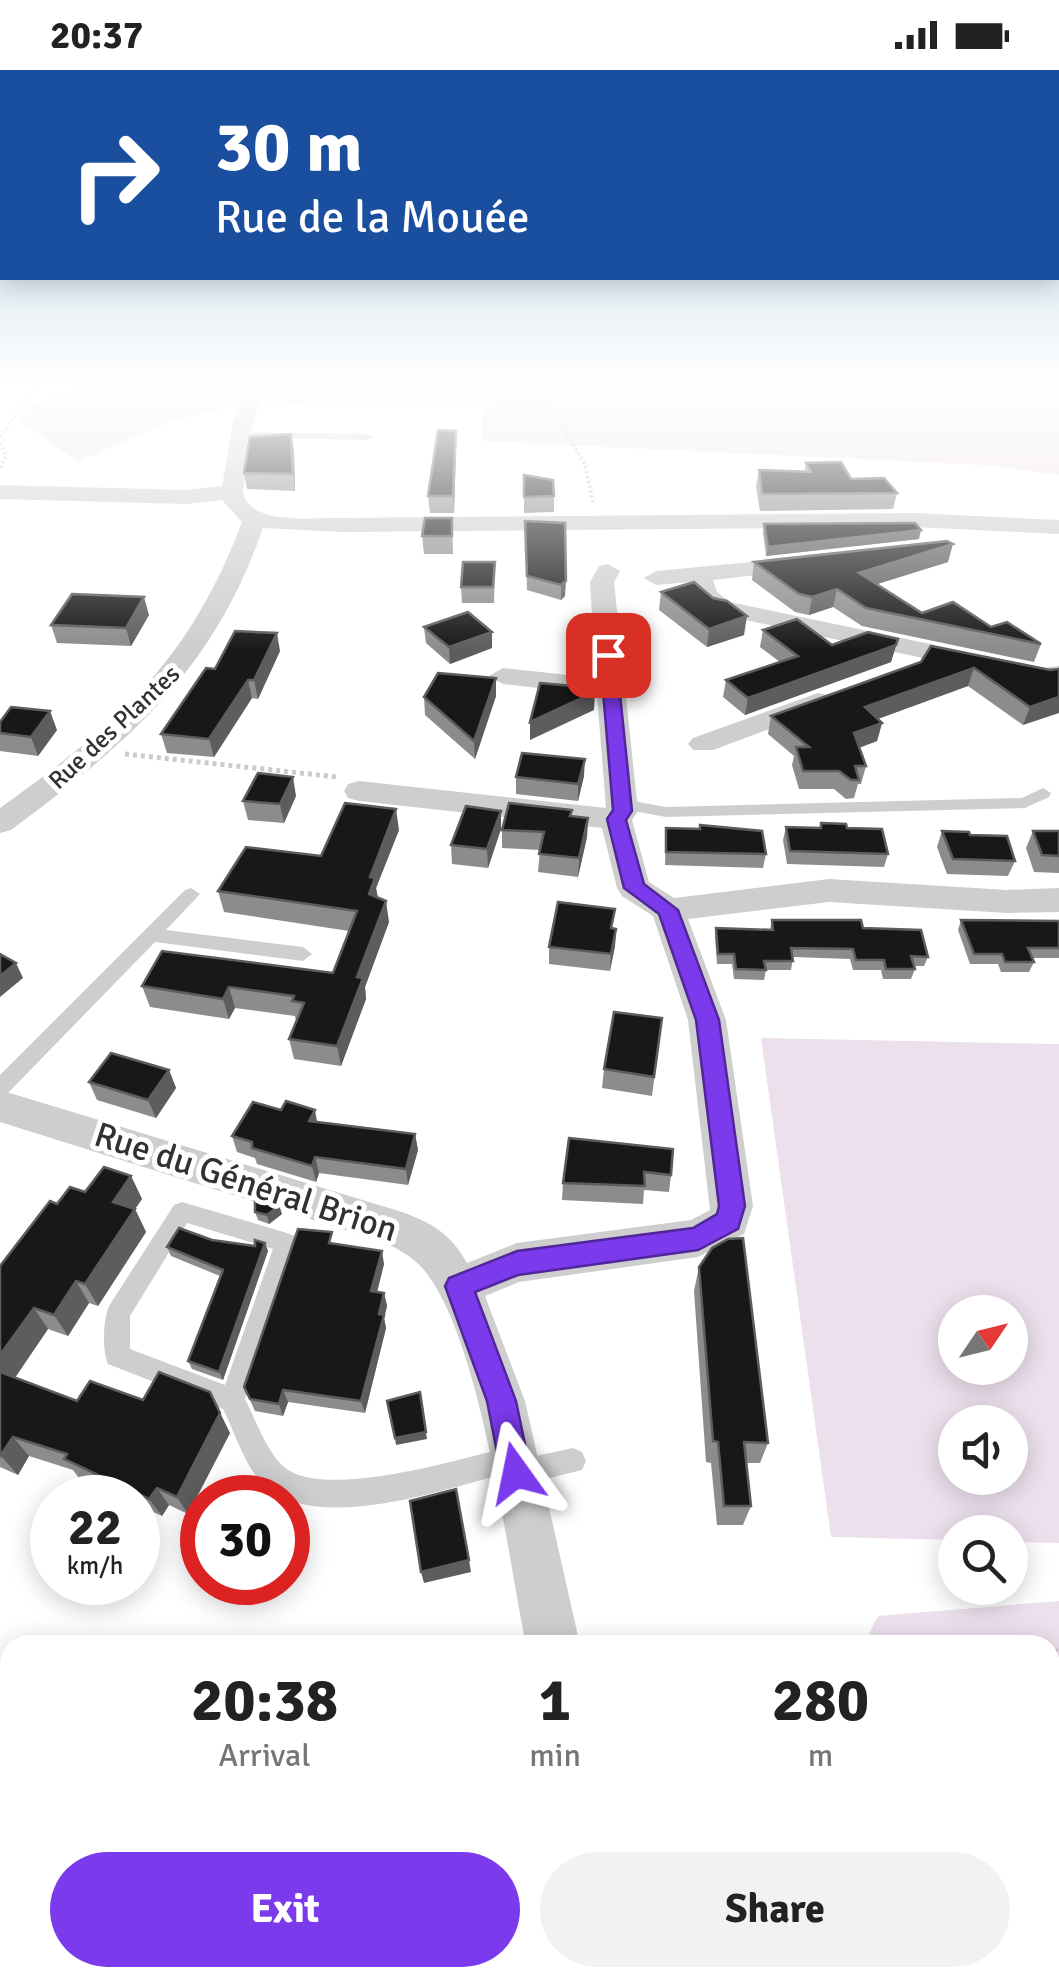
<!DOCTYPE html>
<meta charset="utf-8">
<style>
:root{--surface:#fff;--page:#f2f2f2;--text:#222;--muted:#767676;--accent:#7c3aed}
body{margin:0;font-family:Signika,sans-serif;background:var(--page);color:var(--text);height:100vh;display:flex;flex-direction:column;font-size:38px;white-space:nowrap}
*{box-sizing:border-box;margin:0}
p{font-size:32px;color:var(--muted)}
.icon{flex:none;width:55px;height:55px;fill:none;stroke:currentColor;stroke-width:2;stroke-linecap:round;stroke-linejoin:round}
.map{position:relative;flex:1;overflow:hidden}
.panel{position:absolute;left:0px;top:1565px;width:1060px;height:352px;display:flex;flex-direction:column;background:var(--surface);border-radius:30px 30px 0 0;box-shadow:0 5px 25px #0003}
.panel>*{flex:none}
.guide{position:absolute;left:0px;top:0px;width:1060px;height:210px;box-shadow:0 5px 25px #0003;background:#1a4fa0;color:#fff;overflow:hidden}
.needle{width:65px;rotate:55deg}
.tools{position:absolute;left:938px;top:1225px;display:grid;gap:20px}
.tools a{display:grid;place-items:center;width:90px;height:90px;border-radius:50%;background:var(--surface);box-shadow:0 5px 25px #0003;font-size:50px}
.speed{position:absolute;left:30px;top:1405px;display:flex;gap:20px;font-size:50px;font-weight:700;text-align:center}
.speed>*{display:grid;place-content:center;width:130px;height:130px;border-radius:50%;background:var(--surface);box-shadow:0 5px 25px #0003;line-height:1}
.speed small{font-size:25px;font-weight:400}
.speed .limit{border:15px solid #d22;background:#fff;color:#111}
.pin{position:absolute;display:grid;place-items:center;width:85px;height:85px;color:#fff;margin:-42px;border-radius:20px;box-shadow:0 5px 15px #0006}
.me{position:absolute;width:110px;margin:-55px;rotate:348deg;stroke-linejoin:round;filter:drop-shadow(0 0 8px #0008)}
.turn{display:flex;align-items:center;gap:35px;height:210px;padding:0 50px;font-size:45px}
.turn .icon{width:130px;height:130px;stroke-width:2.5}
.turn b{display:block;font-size:70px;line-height:85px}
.eta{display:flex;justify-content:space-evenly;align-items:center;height:170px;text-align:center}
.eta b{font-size:60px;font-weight:800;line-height:70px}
.primary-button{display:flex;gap:20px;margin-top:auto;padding:20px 50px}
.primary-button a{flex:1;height:115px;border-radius:60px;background:var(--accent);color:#fff;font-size:40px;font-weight:800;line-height:115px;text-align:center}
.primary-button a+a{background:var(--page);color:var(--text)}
.status{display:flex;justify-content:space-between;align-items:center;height:70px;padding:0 50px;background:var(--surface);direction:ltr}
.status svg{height:28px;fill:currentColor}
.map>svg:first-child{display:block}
</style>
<div class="status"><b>20:37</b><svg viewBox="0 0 49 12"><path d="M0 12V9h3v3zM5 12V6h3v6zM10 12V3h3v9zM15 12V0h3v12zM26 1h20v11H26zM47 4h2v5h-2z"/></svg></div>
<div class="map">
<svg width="1059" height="1917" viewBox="0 0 1059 1917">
<rect width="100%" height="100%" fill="#fff"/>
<g fill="#ede0ed" fill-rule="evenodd">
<polygon points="101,312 225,312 247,320 241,335 175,350 78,391 19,351 30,335"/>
<polygon points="264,312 1059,312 1059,405 986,395 482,371 482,338 256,333"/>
<path d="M 761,968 L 1059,974 L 1059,1473 L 1010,1472 L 1010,1462 L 955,1462 L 955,1470 L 831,1467 ZM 1010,1242 L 1010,1298 L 955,1298 L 955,1242 ZM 1010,1352 L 1010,1408 L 955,1408 L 955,1352 Z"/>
<polygon points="1059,1531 1059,1616 1050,1617 1050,1575 863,1575 878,1546"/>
</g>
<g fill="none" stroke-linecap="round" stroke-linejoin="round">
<polyline stroke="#edeccd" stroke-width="15" points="0,1871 10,1870"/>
<g stroke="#cbcbcb" stroke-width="4" stroke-dasharray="2.5 2.5" stroke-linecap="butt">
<polyline points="503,312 498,334 548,334 584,392 593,432"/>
<polyline points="0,367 40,312"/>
<polyline points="0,373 6,386 0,399"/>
</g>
<polyline stroke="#cbcbcb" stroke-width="5" stroke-dasharray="4 4" stroke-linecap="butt" points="125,684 337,707"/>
<g stroke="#cbcbcb" stroke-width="10" stroke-dasharray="8 8" stroke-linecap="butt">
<polyline points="709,1571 710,1575"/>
<polyline points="1050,1584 1059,1583"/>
<polyline points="0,1887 10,1886"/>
</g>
<g fill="#cecece" fill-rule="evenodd">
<polygon points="241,362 367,364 373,367 367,370 237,367 235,365"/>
<polygon points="1043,718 1051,723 1049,727 1025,738 666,747 622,739 614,734 622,729 666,737 1022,728"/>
<polygon points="191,818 200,824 166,860 303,877 312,884 303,891 155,872 7,1024 0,1026 0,1005 185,820"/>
<path d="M 182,1132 L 287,1163 L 295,1166 L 299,1173 L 245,1329 C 256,1350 266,1381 284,1397 C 325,1431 463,1388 513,1376 L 522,1380 L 526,1388 L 573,1378 L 582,1382 L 586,1391 L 582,1400 L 517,1416 L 508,1412 L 504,1404 C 441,1420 317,1464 264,1415 C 244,1396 235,1362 223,1339 L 108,1294 C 102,1279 103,1251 109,1236 L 174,1135 ZM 187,1153 L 273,1179 L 225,1315 L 130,1279 L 130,1246 Z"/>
</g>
<g fill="#cecece" fill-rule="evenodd">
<path d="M 247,312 L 266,312 L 253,353 L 243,422 C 250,457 314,447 342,448 L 914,443 L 1059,450 L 1059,464 L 914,457 L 342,462 L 263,458 C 213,602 129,672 11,760 L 0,763 L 0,738 C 119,653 189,592 242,452 L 222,430 L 187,434 L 0,429 L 0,415 L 187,420 L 222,416 L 233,353 Z"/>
<polygon points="803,487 812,489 815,494 812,499 713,510 717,522 730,532 1044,598 1059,596 1059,612 1044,614 713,543 696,530 689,512 656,515 644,508 656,501"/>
<path d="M 608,494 L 620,501 L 614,512 L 638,741 L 632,750 L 649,812 L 674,828 L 829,809 L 1007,820 L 1059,818 L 1059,842 L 1007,843 L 829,832 L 688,849 L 726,950 L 753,1136 L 744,1164 L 698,1187 L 519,1212 L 485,1226 L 525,1331 L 580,1575 L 526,1575 C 507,1483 481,1269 424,1200 C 412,1186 397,1178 380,1171 L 0,1052 L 0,1020 L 402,1142 C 432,1153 451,1164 467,1193 L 517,1173 L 691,1150 L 710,1140 L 688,950 L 653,846 L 622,826 L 617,818 L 602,758 L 359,731 L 348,728 L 344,721 L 348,714 L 359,711 L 606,738 L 597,625 L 503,614 L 489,606 L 503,598 L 596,608 L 590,512 L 599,496 Z"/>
<polygon points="818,623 828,625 832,631 828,637 713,680 693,680 688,674 693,668"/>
<rect x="554" y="1908" width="64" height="9"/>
<polygon points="865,1908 959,1908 963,1917 869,1917"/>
</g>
</g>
<g fill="#8c8c8c">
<polygon points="456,378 454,443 430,443 428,426"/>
<polygon points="294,380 295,421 247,419 244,403"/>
<polygon points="806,393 897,423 893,439 760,441 756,416 759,400 804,402"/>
<polygon points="524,405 554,426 554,442 524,443"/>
<polygon points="452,448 453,484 424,484 422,466"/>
<polygon points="525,451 565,453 565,526 561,530 527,520"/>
<polygon points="764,454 919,469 766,486 763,463"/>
<polygon points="495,492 494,533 462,533 461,517"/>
<polygon points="754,492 948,492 877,514 922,543 991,557 1041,574 1034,592 862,556 833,537 809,545 795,542 752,510"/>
<polygon points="661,522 744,565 707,577 659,540"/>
<polygon points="149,545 131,576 57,573 51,555"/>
<polygon points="424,557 492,562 492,578 450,594 426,573"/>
<polygon points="763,560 832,575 898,569 891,592 745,645 723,627 726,610 780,592 760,577"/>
<polygon points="280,581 258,629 252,628 214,687 167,683 161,664 215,599"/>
<polygon points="921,592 1050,600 1023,655 968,616 878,649 882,653 877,671 859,678 866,696 861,714 858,714 854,728 846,729 834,719 799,719 792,695 794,686 768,664 771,646"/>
<polygon points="496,608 496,626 475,689 425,645 424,627"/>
<polygon points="0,652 57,660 38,686 0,681"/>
<polygon points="584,706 578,731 516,724 516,707"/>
<polygon points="296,726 284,753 248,750 243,731"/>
<polygon points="572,740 572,747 588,748 587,767 578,807 538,802 540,780 502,778 502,760"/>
<polygon points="501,741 501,759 488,798 452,794 451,775"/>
<polygon points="821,753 847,758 888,784 884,797 787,794 783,770 786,757 820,758"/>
<polygon points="700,755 766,784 763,798 665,795 666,758 699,759"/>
<polygon points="399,760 376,818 378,827 389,852 365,917 366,929 341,996 294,989 289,969 296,951 295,946 235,938 229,949 150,937 142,916 333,903 349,861 224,842 218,821"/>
<polygon points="942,761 970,765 1015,791 1008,806 947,804 937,777"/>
<polygon points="1033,761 1059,761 1059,803 1034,802 1026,778"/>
<polygon points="772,850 863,858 928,887 924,896 914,896 915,899 911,909 883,909 881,900 853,900 850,889 793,887 791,900 766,900 764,910 734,909 732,894 717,894 715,867 716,858 770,860"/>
<polygon points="961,850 1059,851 1059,888 1032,888 1034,892 1029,902 1001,902 998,894 970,894 958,860"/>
<polygon points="616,859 615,876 610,901 549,894 549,877"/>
<polygon points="662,948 652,1026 602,1018 604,999"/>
<polygon points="169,1000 176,1018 156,1048 97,1030 89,1012"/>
<polygon points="317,1052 415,1064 418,1080 408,1115 319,1103 316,1112 257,1094 255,1088 237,1082 232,1066"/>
<polygon points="673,1079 671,1105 669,1122 644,1120 643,1134 562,1130 563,1113"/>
<polygon points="131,1106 142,1129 135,1139 146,1162 98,1236 89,1233 68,1266 48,1259 15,1308 77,1331 230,1363 188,1444 169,1435 162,1446 138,1435 138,1428 122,1428 79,1408 73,1400 29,1386 18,1405 0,1397 0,1196 57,1134"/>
<polygon points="279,1136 282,1144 269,1154 258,1150 255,1142"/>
<polygon points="212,1170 255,1176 265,1173 268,1181 223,1310 192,1299 188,1291 220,1206 171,1186 167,1177"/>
<polygon points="335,1174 384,1194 377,1222 384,1223 387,1236 384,1248 386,1258 365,1343 288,1332 283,1346 255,1341 244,1317"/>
<polygon points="699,1197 768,1373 760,1393 746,1393 751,1436 743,1455 717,1455 711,1393 706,1392 694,1221"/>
<polygon points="1050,1762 1059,1763 1059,1851 1050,1849"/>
</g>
<g fill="#5d5d5d">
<polygon points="456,361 456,378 454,443 453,426"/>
<polygon points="291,364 294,380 295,421 293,404"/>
<polygon points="921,460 919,469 766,486 768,477"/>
<polygon points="953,474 948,492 855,521 859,503"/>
<polygon points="566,511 565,526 561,530 561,515"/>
<polygon points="837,519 833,537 809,545 812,527"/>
<polygon points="144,527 149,545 131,576 126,558"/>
<polygon points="747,546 744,565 707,577 709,559"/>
<polygon points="492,562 492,578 450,594 449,577"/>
<polygon points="277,563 280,581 258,629 254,610"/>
<polygon points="898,569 891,592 745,645 748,628"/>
<polygon points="974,598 968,616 861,655 865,637"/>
<polygon points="496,608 496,626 475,689 474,671"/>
<polygon points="248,610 252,628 214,687 209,669"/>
<polygon points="595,622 594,640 530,670 530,652"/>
<polygon points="1059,627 1059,643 1023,655 1030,637"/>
<polygon points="50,641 57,660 38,686 31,667"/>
<polygon points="882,653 877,671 850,681 854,663"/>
<polygon points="585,689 584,706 578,731 578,714"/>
<polygon points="293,707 296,726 284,753 280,734"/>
<polygon points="396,739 399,760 376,818 378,829 369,824 370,807"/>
<polygon points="501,741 501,759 488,798 487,779"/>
<polygon points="588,748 587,767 578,807 579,788"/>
<polygon points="386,831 389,852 365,917 366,929 341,996 337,976 357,907"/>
<polygon points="616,859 615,876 610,901 611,884"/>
<polygon points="16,893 23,908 0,927 0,906"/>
<polygon points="229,917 235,938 229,949 223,929"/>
<polygon points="169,1000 176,1018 156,1048 148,1030"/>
<polygon points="315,1040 318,1057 309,1051"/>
<polygon points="415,1064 418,1080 408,1115 406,1099"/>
<polygon points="315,1087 319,1103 316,1112 312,1096"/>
<polygon points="131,1106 142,1129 124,1155 113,1132"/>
<polygon points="279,1136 282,1144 269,1154 267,1145"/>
<polygon points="135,1139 146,1162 98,1236 85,1214"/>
<polygon points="265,1173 268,1181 223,1310 219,1302"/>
<polygon points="382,1181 384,1194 374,1234 371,1221"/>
<polygon points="76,1211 89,1233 68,1266 54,1245"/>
<polygon points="384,1223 387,1236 384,1248 386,1258 365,1343 361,1331"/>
<polygon points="34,1238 48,1259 7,1319 0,1310 0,1285"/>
<polygon points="283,1320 288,1332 283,1346 279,1334"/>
<polygon points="210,1322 230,1363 188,1444 177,1427"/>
<polygon points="421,1330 427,1369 396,1375 395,1368"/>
<polygon points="13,1367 29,1386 18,1405 1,1386"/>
<polygon points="157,1418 169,1435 162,1446 149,1429"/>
<polygon points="469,1490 471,1502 424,1513 421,1502"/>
</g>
<g fill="#181818" stroke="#5d5d5d" stroke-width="2.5">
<polygon points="438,360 456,361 453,426 428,426"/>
<polygon points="291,364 293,404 244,403 250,367"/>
<polygon points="841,392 851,409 884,408 897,423 762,424 759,400 811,402 806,393"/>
<polygon points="524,405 553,410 554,426 524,427"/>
<polygon points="425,448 452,448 452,466 422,466"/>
<polygon points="525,451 565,453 566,511 561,515 527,506"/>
<polygon points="915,453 921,460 768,477 764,454"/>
<polygon points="947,471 953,474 859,503 922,543 953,532 991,557 1007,552 1041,574 866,538 837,519 812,527 799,524 754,492"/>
<polygon points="463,492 495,492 493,517 461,517"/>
<polygon points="694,512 713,528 727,531 747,546 709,559 661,522"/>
<polygon points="72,524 144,527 126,558 51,555"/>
<polygon points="468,542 492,562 449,577 424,557"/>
<polygon points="797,549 832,575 868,562 898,569 896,575 748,628 726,610 798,586 763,560"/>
<polygon points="235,561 277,563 254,610 248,610 209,669 161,664 206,598 215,599"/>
<polygon points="931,576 1050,600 1059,599 1059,627 1030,637 974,598 865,637 882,653 854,663 866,696 855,696 859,710 851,710 839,701 803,701 796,677 809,677 771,646 921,592"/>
<polygon points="438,603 496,608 474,671 424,627"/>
<polygon points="540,613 595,618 595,622 530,652"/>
<polygon points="11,637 50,641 31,667 0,663 0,652"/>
<polygon points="522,683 585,689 578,714 516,707"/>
<polygon points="258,703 293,707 280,734 243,731"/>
<polygon points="345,733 396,739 370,807 375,808 369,824 386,831 357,907 363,908 337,976 289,969 304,933 292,931 294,926 229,917 223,929 142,916 162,881 333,903 357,841 218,821 246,777 321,786"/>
<polygon points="509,733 572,740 570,746 588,748 579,788 539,784 544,762 502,760"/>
<polygon points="466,736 501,741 487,779 451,775"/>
<polygon points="821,753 846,754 847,758 882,759 888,784 790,781 786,757 821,758"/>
<polygon points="700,755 762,761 766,784 666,782 666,758 700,759"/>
<polygon points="942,761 969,762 970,765 1007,766 1015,791 953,789"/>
<polygon points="1033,761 1059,761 1059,786 1042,785"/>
<polygon points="558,832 615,839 611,858 616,859 611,884 549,877"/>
<polygon points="772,850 861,850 863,858 921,860 928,887 911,886 915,899 886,899 884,890 856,890 853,879 791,878 793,891 764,891 766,900 736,899 734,884 718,884 716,858 773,860"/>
<polygon points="961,850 1059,851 1059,878 1028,878 1034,892 1005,892 1002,884 974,884"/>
<polygon points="0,884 16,893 0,906"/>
<polygon points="614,942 662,948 654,1007 604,999"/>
<polygon points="111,983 169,1000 148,1030 89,1012"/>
<polygon points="286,1031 315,1040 309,1051 415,1064 406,1099 315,1087 312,1096 252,1078 252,1072 232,1066 253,1032 281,1040"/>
<polygon points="569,1068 673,1079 671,1105 644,1102 645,1116 563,1113"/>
<polygon points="104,1097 131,1106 113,1132 135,1139 85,1214 76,1211 54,1245 34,1238 0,1285 0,1196 50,1131 57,1134 70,1117 85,1122"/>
<polygon points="255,1128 279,1136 267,1145 255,1142"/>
<polygon points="179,1158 212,1170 255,1176 255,1170 265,1173 219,1302 188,1291 223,1200 167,1177"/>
<polygon points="298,1159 332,1162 329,1173 382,1181 371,1221 384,1223 379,1244 384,1245 361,1331 283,1320 279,1334 250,1329 244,1317"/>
<polygon points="743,1168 768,1373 744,1372 751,1436 724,1436 718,1372 713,1371 699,1197 712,1178 728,1169"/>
<polygon points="0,1302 77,1331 90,1311 143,1330 159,1302 210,1322 220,1343 177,1427 157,1418 149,1429 64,1389 67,1384 13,1367 0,1386"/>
<polygon points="420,1322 426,1362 395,1368 387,1331"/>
<polygon points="456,1419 469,1490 421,1502 410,1431"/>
<polygon points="1050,1762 1059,1763 1059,1844 1050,1843"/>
</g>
<linearGradient id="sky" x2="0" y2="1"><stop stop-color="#aacadd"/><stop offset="0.54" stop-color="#fff"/><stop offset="1" stop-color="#fff" stop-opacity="0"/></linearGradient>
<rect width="1059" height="581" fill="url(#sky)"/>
<polygon fill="#7c3aed" stroke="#51269a" stroke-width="2.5" points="608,580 616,585 632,741 626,750 644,814 678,840 719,950 745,1136 738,1159 698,1180 518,1205 475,1222 516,1331 531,1403 527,1414 516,1418 505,1414 501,1403 487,1331 445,1216 449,1208 517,1181 693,1158 717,1144 719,1136 696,950 659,844 624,818 607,749 613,740 600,585"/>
<g text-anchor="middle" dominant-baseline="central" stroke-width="10" stroke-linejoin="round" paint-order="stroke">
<g font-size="25" fill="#313131" stroke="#fff">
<text transform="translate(114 657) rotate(-43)">Rue des Plantes</text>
</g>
<g font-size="35" fill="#313131" stroke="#fff">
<text transform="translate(246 1112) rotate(18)">Rue du Général Brion</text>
</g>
</g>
</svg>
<div class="tools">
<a><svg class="needle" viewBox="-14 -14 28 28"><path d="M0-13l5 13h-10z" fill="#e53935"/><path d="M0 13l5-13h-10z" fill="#767676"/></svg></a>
<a><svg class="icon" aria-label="sound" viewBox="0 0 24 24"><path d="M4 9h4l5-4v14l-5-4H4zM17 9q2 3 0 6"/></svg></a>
<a><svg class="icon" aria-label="search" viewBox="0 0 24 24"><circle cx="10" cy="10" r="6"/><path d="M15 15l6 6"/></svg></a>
</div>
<div class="speed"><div>22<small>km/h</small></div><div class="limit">30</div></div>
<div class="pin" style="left:608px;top:585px;background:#d93025"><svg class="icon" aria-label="arrive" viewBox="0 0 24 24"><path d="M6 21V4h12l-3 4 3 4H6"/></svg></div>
<svg class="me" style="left:516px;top:1403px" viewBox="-20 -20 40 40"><path d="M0-17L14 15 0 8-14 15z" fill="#7c3aed" stroke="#fff" stroke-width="4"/></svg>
<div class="guide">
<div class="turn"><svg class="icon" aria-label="right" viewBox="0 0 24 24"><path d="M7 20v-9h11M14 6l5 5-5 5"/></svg><div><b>30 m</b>Rue de la Mouée</div></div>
</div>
<section class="panel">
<div class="eta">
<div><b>20:38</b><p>Arrival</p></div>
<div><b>1</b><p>min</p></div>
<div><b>280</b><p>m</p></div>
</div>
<div class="primary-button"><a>Exit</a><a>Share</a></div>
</section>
</div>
